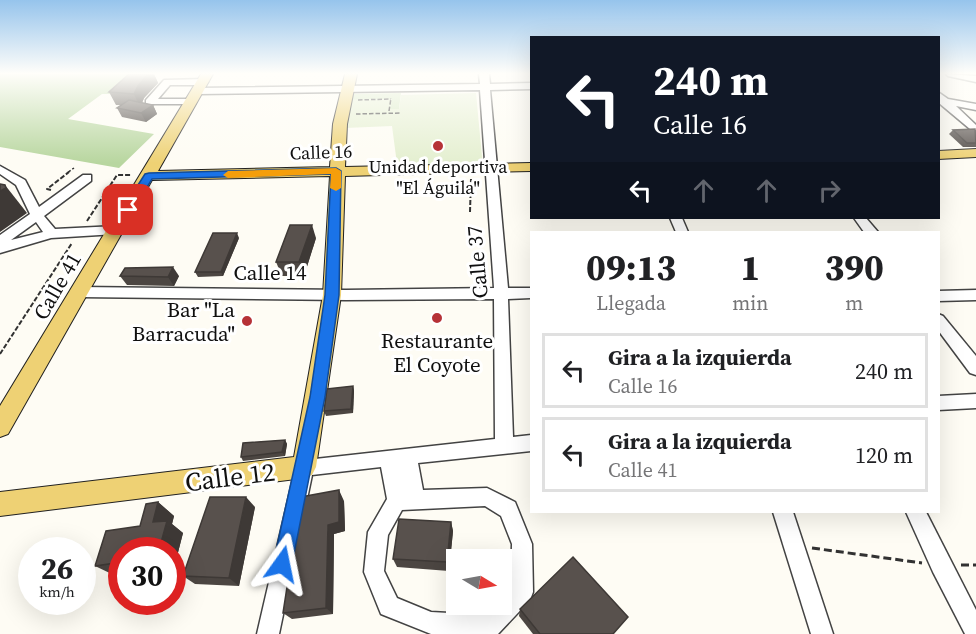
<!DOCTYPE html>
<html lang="es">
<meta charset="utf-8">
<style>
:root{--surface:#fff;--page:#f2f2f2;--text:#202124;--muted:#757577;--line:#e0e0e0}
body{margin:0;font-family:"Source Serif 4",serif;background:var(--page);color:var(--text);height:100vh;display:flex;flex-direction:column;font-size:22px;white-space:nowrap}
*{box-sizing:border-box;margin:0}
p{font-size:20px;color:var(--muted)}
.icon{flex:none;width:33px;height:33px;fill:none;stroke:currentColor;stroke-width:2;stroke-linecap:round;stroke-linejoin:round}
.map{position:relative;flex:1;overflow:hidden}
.panel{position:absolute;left:530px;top:231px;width:410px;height:282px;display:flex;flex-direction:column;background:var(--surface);border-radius:0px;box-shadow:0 6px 24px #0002}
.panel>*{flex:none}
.hud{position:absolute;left:530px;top:36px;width:410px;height:183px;border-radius:0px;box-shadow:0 6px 24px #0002;background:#111827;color:#fff;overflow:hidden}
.needle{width:39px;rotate:100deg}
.fabs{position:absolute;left:446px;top:549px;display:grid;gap:12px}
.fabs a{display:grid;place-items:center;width:66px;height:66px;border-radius:0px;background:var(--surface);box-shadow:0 6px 24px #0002;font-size:30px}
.speed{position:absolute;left:18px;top:537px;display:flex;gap:12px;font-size:30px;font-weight:700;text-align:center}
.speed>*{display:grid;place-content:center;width:78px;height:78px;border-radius:50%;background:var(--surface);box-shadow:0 6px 24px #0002;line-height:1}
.speed small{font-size:15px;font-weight:400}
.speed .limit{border:9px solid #d22;background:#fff;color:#111}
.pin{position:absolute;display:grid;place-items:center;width:51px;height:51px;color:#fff;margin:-26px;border-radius:12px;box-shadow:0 3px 9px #0006}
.me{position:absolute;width:66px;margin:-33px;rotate:12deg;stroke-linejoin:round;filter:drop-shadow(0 0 4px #0008)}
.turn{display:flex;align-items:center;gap:21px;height:126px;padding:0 24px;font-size:27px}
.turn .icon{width:78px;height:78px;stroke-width:2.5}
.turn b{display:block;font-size:42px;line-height:51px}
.lanes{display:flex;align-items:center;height:57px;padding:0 24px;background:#0003;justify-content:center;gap:30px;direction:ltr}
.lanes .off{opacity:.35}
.eta{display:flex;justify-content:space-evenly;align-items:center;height:102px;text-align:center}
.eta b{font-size:36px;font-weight:800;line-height:42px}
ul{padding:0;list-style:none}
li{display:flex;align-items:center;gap:18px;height:75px;margin:0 12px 9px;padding:0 12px;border:3px solid var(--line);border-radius:0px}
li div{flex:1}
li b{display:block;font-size:22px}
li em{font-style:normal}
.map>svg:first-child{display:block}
</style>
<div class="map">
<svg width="976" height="634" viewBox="0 0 976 634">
<rect width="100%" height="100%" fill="#fefcf4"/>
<polygon fill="#d3e7bf" points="401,93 399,109 390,109 391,99 349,100 351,94"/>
<polygon fill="#b8d69f" points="0,74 139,74 118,94 102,94 68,119 154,134 119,168 0,147"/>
<polygon fill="#e4efd0" points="476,93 483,167 397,164 392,126 345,128 349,100 392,99 390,109 399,109 401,95"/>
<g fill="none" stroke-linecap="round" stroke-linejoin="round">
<g stroke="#434343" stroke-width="3">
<g id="minor">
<path d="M 479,74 L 489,74 L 490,84 L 531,83 L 531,89 L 490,90 L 508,288 L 531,288 L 531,298 L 508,299 L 513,437 L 531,435 L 531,451 L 418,463 L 423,490 L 487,488 L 515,502 L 532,544 L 533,592 L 530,600 L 498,634 L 431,634 L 381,614 L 364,572 L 368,532 L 387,499 L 381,467 L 312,475 L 279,634 L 257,634 L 297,461 L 495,439 L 494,299 L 346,300 L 80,297 L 73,292 L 80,287 L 346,290 L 494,288 L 480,90 L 197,94 L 192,91 L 197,88 L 480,84 ZM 485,506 L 501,516 L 512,544 L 511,588 L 501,599 L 501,604 L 496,604 L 486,615 L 431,612 L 397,598 L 384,571 L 388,535 L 402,510 Z"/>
<polygon points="946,74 976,76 976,82 948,76"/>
<polygon points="164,80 203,79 208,82 203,85 170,85 158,99 191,99 196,102 195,104 146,104 146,100"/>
<polygon points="938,92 948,99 976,104 976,110 956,106 976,125 976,134 939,103"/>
<path d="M 0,166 L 25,180 L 39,207 L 83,175 L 91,175 L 91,181 L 44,216 L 55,229 L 116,226 L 122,230 L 116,234 L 51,238 L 0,253 L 0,235 L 30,214 L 16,185 L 0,174 ZM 36,222 L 43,232 L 11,240 Z"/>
<polygon points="670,218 682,218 688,232 676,232"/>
<polygon points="854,218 866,218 878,232 864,232"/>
<polygon points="976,290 976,300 938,301 938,291"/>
<polygon points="938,314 943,316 976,356 976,375 970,373 938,330"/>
<polygon points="976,394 976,408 938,410 938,396"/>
<polygon points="773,512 793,512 833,634 811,634"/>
<polygon points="906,512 926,512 976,610 976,634 965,634 933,572"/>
</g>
</g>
<g stroke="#212121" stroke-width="2">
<g id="major">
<polygon points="201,74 213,74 158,171 330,167 333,124 345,74 357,74 347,124 345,167 531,163 531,171 345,176 341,295 316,467 312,475 304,478 0,516 0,492 294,457 323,295 330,176 152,180 8,434 0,437 0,406"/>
<polygon points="976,149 976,157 938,159 938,151"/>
</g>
</g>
<g stroke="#323232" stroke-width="1.5" stroke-dasharray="4.5 2" stroke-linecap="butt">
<polyline points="358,100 391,99"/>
<polyline points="389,111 391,98"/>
<polyline points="356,114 401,113"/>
<polyline points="67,173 74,168"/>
</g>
<g stroke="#323232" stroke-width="2" stroke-dasharray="5 2" stroke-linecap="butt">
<polyline points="51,190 47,189 69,172"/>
<polyline points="470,212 471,179"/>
<polyline points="87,221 117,175 131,175"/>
<polyline points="0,354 72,243"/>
</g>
<g stroke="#323232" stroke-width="3" stroke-dasharray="8 4" stroke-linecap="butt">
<polyline points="812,548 922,563"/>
<polyline points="961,565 976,565"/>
</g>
<use href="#minor" fill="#fff" fill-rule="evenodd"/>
<use href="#major" fill="#eed174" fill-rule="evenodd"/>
</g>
<g fill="#4c4642">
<polygon points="129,74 154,74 158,83 144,98 142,103 153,105 157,114 146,122 122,117 117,108 121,105 116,105 109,92"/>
<polygon points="953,130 976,130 976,147 963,147 949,134"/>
<polygon points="239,238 223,276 198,277 195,272"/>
<polygon points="316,238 304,276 282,276 276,262"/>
<polygon points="120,276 179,276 174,286 127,285"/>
<polygon points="353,386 354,391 353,413 326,416 324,411"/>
<polygon points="285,440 287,444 285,456 243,461 241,457"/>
<polygon points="344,501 345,531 334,534 333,614 292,619 283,613"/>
<polygon points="158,502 174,516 172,524 183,533 174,568 172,569 172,550 122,550 122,576 116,576 95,566 140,526"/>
<polygon points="255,507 239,586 195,584 183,576"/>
<polygon points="451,522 453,531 449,571 397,567 393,559"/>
<polygon points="520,609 613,634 533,634 519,616"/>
</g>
<g fill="#3e3936">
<polygon points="148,74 154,74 158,83 144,98 140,107 134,94 138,86"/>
<polygon points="153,105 157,114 146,122 141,113"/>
<polygon points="5,185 27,213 0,232 0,191"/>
<polygon points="312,225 316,238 304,276 299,262"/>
<polygon points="237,233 239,238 223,276 221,272"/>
<polygon points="173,267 179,276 174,286 168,277"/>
<polygon points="353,386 354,391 353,413 351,409"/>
<polygon points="285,440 287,444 285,456 282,452"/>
<polygon points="339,490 344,501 345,531 334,534 333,614 326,608 328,525"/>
<polygon points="246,497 255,507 239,586 229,578"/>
<polygon points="158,502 174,516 172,524 183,533 174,568 172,567 172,550 159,550 153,522"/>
<polygon points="451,522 453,531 449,571 447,562"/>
</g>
<g fill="#58514d" stroke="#3e3936" stroke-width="1.5">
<polygon points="129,74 148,74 138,86 134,94 109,92"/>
<polygon points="129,100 153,105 141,113 117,108"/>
<polygon points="975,129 976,143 967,143 953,130"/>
<polygon points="0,184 5,185 6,188 0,191"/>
<polygon points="290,225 312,225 299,262 276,262"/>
<polygon points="213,233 237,233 221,272 195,272"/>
<polygon points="173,267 168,277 120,276 125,268"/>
<polygon points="353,386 351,409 324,411 327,389"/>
<polygon points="285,440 282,452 241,457 243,443"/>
<polygon points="339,490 339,522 328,525 326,608 283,613 301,497"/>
<polygon points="210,497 246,497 229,578 183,576"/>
<polygon points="158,502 153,522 167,521 159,550 122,550 122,562 95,566 106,531 140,526 146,504"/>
<polygon points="399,519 451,522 447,562 393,559"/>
<polygon points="573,557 628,617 613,634 540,634 520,609"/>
</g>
<linearGradient id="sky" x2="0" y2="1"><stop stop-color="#96c4ec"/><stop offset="0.45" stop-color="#fffefa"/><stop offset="1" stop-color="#fffefa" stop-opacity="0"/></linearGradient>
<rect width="976" height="163" fill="url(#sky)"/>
<polygon fill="#1a73e8" stroke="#114b97" stroke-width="1.5" points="336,168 341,171 339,295 325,397 292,564 289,571 282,574 276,571 273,564 310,397 325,295 331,174 152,179 132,212 122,210 145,174 149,173"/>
<polygon fill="#f59e0b" points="336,168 341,171 341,188 336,191 330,188 331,174 228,178 223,175 228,171"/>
<g fill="#b63237" stroke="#fff" stroke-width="2">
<circle cx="438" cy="146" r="6"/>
<circle cx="437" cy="318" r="6"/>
<circle cx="247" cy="321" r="6"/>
</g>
<g text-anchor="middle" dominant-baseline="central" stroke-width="6" stroke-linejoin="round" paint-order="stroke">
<g font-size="18" fill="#101010" stroke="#fff">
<text transform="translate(321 152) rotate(-2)">Calle 16</text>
</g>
<g font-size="18" fill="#101010" stroke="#fff">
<text x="438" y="166">Unidad deportiva<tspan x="438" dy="21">"El Águila"</tspan></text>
</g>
<g font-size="21" fill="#101010" stroke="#fff">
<text transform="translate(477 262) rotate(-95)">Calle 37</text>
<text x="270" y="272">Calle 14</text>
<text transform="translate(57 286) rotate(-60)">Calle 41</text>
</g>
<g font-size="21" fill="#101010" stroke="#fff" text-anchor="end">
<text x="235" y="309">Bar "La<tspan x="235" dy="24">Barracuda"</tspan></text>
<text x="437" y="340" text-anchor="middle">Restaurante<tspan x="437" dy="24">El Coyote</tspan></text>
</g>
<g font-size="26" fill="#101010" stroke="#fff">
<text transform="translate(230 477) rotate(-7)">Calle 12</text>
</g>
</g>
</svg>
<div class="fabs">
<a><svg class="needle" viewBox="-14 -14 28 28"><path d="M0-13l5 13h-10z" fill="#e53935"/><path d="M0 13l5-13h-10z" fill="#757577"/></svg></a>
</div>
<div class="speed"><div>26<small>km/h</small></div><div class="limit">30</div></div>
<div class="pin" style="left:128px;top:210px;background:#d93025"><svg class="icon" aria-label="arrive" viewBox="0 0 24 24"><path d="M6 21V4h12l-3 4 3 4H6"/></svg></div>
<svg class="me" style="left:282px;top:564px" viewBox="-20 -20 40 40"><path d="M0-17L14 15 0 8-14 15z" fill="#1a73e8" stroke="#fff" stroke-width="4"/></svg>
<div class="hud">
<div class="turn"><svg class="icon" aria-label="left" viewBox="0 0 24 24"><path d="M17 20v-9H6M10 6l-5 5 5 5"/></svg><div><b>240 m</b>Calle 16</div></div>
<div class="lanes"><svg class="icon" aria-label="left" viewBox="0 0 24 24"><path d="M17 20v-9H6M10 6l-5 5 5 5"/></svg><svg class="icon off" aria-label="ahead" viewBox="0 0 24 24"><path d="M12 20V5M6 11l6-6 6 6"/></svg><svg class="icon off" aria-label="ahead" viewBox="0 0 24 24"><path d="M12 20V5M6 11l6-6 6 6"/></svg><svg class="icon off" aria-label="right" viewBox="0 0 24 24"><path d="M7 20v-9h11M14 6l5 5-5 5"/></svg></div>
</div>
<section class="panel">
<div class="eta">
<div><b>09:13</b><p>Llegada</p></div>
<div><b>1</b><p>min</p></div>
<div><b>390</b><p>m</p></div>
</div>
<ul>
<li><svg class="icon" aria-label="left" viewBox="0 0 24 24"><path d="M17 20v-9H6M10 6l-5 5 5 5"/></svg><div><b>Gira a la izquierda</b><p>Calle 16</p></div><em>240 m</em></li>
<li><svg class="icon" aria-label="left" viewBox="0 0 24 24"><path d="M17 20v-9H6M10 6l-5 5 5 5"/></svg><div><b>Gira a la izquierda</b><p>Calle 41</p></div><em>120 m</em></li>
</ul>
</section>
</div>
